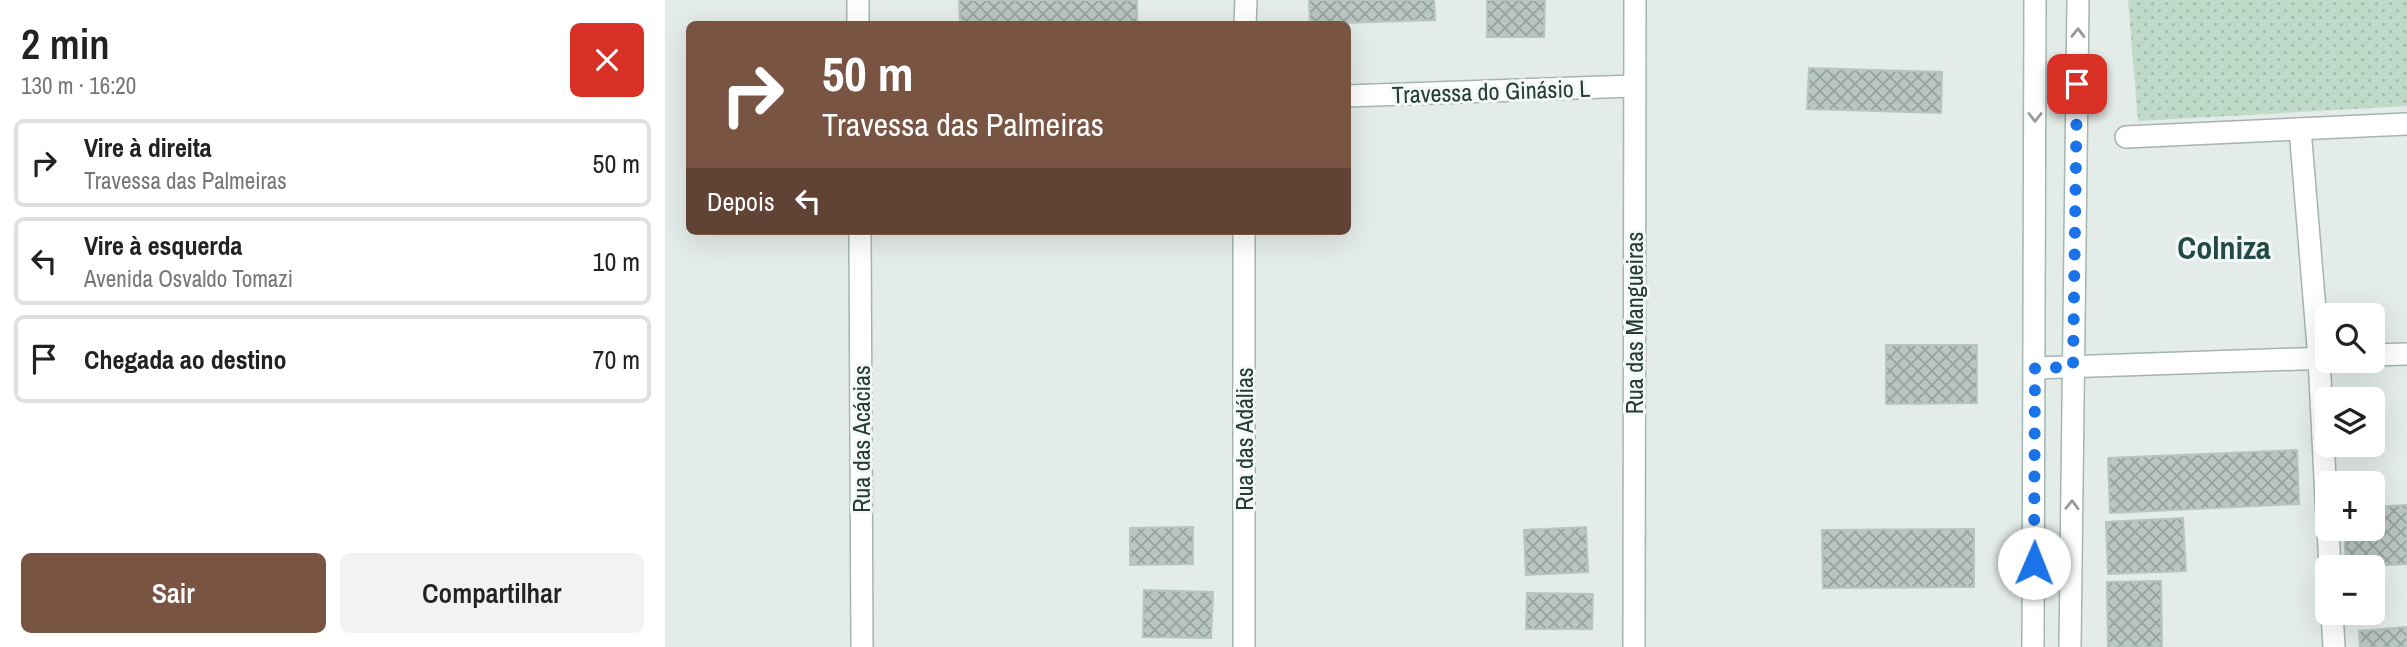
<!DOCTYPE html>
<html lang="pt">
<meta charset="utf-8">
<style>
:root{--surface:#fff;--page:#f2f2f2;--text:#222;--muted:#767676;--line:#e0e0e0;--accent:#795443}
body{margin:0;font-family:"Archivo Narrow",sans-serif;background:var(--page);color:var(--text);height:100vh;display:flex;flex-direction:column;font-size:26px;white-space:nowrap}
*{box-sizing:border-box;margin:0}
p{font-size:23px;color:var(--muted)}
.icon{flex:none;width:38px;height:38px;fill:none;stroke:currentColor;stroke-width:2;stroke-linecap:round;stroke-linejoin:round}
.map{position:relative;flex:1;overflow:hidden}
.sheet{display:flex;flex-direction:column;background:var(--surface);width:665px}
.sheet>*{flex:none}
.banner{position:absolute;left:21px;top:21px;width:665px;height:214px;border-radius:10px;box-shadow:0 7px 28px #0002;background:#795443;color:#fff;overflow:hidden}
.fabs{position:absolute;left:1650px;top:303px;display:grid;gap:14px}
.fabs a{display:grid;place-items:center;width:70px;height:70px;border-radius:10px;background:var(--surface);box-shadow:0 7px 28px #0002;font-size:35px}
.pin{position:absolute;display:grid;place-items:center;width:60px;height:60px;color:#fff;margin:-30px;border-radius:14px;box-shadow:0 4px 10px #0006}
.me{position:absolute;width:77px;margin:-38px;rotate:1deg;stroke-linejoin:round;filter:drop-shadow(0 0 5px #0008)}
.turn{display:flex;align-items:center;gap:24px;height:147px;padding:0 21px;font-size:32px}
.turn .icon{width:91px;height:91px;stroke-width:2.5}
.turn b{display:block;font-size:49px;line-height:60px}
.then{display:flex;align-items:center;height:66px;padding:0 21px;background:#0003;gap:14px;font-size:26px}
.round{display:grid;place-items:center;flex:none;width:74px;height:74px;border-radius:10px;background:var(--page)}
.head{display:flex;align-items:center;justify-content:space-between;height:119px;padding:0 21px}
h1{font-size:42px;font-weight:600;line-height:52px}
.button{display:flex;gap:14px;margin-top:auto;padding:14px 21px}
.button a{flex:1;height:80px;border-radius:10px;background:var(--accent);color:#fff;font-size:28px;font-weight:600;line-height:80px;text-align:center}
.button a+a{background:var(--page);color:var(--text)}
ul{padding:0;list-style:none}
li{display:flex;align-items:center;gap:21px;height:88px;margin:0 14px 10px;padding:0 7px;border:4px solid var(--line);border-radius:10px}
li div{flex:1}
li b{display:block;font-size:26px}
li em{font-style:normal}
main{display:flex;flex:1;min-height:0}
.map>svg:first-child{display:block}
</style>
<main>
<section class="sheet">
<div class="head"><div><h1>2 min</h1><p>130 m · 16:20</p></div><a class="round" style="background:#d93025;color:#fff"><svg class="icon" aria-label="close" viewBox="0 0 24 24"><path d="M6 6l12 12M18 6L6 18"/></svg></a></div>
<ul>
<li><svg class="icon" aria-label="right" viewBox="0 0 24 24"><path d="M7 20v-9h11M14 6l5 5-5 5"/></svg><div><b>Vire à direita</b><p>Travessa das Palmeiras</p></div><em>50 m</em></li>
<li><svg class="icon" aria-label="left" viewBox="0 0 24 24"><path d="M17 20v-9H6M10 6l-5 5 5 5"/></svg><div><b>Vire à esquerda</b><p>Avenida Osvaldo Tomazi</p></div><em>10 m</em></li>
<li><svg class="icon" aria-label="arrive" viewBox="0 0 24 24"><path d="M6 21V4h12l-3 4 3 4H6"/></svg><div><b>Chegada ao destino</b></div><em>70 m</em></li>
</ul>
<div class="button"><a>Sair</a><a>Compartilhar</a></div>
</section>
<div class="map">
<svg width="1742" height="647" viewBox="0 0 1742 647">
<defs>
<pattern id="park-dots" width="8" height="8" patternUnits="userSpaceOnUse" patternTransform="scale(1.75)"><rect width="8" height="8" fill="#bfdac9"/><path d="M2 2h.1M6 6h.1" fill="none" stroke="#a4bcad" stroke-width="1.8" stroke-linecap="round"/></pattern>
<pattern id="building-cross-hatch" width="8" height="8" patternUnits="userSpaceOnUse" patternTransform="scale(1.75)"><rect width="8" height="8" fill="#b9c6c2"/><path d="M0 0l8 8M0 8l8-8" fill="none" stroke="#96a29e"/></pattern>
</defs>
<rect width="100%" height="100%" fill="#e4ece9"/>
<polygon fill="url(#park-dots)" points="1463,0 1742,0 1742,106 1473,121"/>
<g fill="url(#building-cross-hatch)" stroke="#b7c5c0" stroke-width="2">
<polygon points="294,0 472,0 472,24 295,24"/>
<polygon points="644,0 769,0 770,20 645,24"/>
<polygon points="822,0 880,0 879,37 822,37"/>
<polygon points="1144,68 1277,72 1276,113 1142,109"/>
<polygon points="1221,345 1312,345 1312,403 1221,404"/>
<polygon points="1632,450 1634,504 1445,513 1443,458"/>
<polygon points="1742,505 1742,564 1681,567 1679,528 1708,528 1708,507"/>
<polygon points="1518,518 1521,571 1443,574 1441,522"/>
<polygon points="528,527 528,564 465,565 465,528"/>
<polygon points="921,527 923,572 861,575 859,530"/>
<polygon points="1309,529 1309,587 1158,588 1157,530"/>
<polygon points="1496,581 1497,647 1443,647 1442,582"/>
<polygon points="479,590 548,592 546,638 478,637"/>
<polygon points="862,593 928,594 927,629 861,629"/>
<polygon points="1742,627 1742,647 1695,647 1694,631"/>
</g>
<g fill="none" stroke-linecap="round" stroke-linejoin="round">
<g stroke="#a7b3b0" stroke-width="24">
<g id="street">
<polyline points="193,0 193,24"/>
<polyline points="580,24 581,0"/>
<polyline points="682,96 969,86"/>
<polyline points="1635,129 1654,358 1662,518"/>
<polyline points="1461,137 1742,124"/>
<polyline points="195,231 197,647"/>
<polyline points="579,231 579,647"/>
<polyline points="1708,355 1742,354"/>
<polyline points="1370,368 1662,358"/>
<polyline points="1663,528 1665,567"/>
<polyline points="1667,612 1669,647"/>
<polyline points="969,647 970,0"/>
</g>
</g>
<g stroke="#a3b6b1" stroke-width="24">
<g id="secondary">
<polyline points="1368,647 1370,0"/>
<polyline points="1405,647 1413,0"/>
</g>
</g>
<use href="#street" stroke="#fff" stroke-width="21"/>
<use href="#secondary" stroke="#fff" stroke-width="21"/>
</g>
<defs><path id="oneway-chevron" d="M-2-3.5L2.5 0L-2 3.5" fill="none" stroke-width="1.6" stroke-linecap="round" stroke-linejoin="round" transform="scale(1.75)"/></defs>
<g stroke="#929d9b">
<use href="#oneway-chevron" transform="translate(1413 33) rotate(-89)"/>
<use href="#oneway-chevron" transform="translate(1370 117) rotate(90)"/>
<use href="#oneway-chevron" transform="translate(1407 505) rotate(-89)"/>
</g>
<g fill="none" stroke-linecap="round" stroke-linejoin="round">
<polyline stroke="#1a73e8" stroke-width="12" stroke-dasharray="0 21.6" points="1369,563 1370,368 1408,367 1412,84"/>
</g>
<g text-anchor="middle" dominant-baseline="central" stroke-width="6" stroke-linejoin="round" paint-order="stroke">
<g font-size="24" fill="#253b37" stroke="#f4f9f7">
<text transform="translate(826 91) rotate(-2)">Travessa do Ginásio L</text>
<text transform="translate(969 323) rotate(-90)">Rua das Mangueiras</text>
<text transform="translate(196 439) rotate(-90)">Rua das Acácias</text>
<text transform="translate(579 439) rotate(-90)">Rua das Adálias</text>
</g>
<g font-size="32" font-weight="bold" fill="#234b45" stroke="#f4f9f7">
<text x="1559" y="247">Colniza</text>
</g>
</g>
</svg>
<div class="fabs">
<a><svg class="icon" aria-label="search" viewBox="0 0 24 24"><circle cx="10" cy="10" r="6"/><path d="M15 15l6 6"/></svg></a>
<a><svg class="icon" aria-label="layers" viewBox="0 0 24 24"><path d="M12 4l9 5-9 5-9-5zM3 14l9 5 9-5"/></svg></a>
<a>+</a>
<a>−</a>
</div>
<div class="pin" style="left:1412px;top:84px;background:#d93025"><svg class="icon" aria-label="arrive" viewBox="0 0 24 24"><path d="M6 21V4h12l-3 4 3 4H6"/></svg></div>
<svg class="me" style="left:1369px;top:563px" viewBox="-20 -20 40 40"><circle r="19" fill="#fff"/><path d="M0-13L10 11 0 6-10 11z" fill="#1a73e8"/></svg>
<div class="banner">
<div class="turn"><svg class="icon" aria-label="right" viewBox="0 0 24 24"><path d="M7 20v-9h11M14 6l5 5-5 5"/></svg><div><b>50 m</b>Travessa das Palmeiras</div></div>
<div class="then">Depois<svg class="icon" aria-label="left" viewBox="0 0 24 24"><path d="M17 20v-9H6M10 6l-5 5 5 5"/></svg></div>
</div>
</div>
</main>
